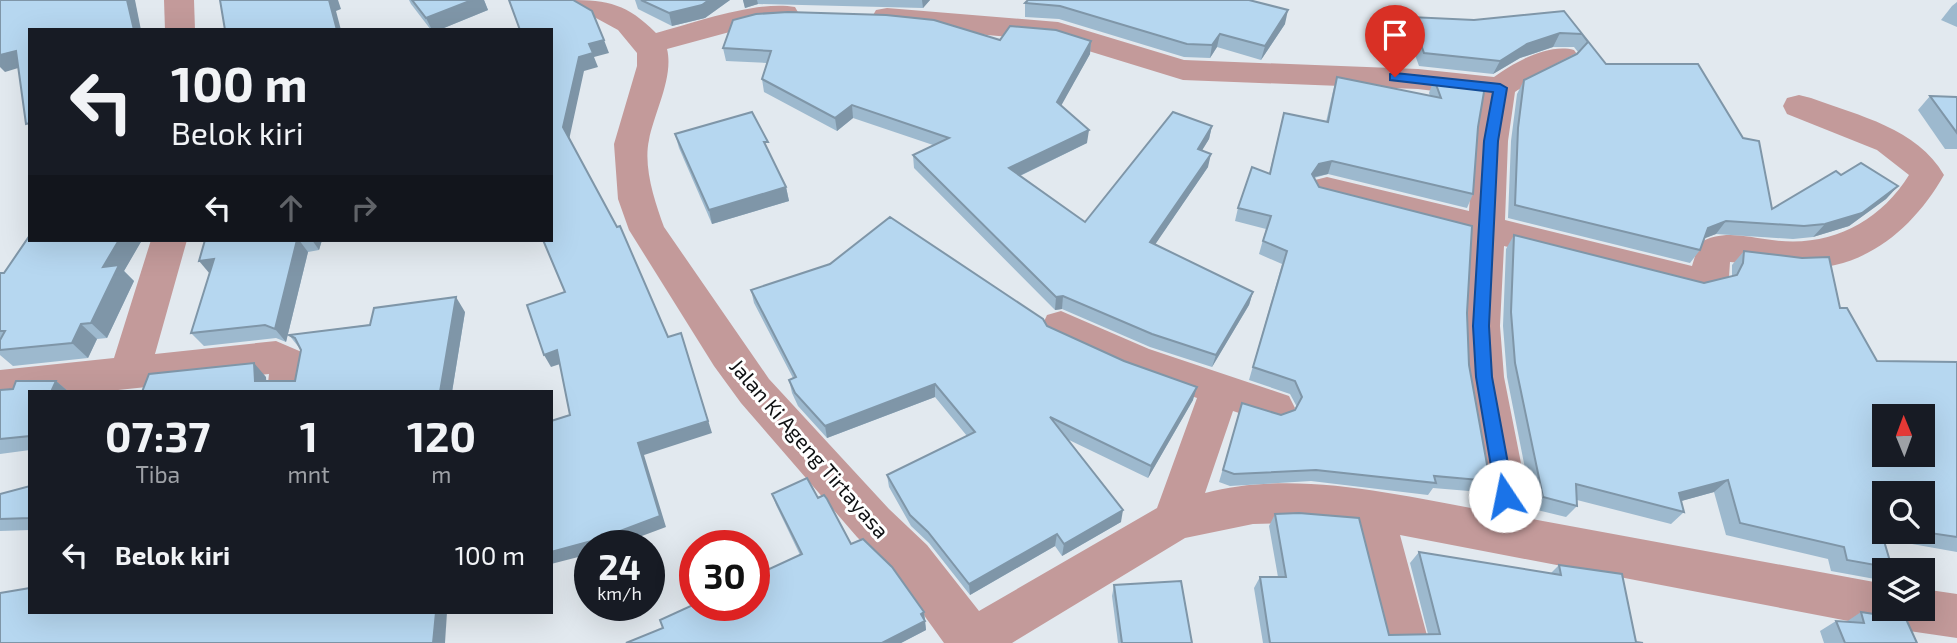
<!DOCTYPE html>
<html lang="id">
<style>
:root{--surface:#171b24;--page:#20242c;--text:#f1f3f6;--muted:#9ea1a6}
body{margin:0;font-family:"Exo 2",sans-serif;background:var(--page);color:var(--text);height:100vh;display:flex;flex-direction:column;font-size:26px;white-space:nowrap}
*{box-sizing:border-box;margin:0}
p{font-size:23px;color:var(--muted)}
.icon{flex:none;width:38px;height:38px;fill:none;stroke:currentColor;stroke-width:2;stroke-linecap:round;stroke-linejoin:round}
.map{position:relative;flex:1;overflow:hidden}
.drawer{position:absolute;left:28px;top:390px;width:525px;height:224px;display:flex;flex-direction:column;background:var(--surface);border-radius:0px;box-shadow:0 7px 28px #0002}
.drawer>*{flex:none}
.hud{position:absolute;left:28px;top:28px;width:525px;height:214px;border-radius:0px;box-shadow:0 7px 28px #0002;background:#171b24;color:var(--text);overflow:hidden}
.needle{width:46px;rotate:359deg}
.controls{position:absolute;left:1872px;top:404px;display:grid;gap:14px}
.controls a{display:grid;place-items:center;width:63px;height:63px;border-radius:0px;background:var(--surface);box-shadow:0 7px 28px #0002;font-size:35px}
.speed{position:absolute;left:574px;top:530px;display:flex;gap:14px;font-size:35px;font-weight:700;text-align:center}
.speed>*{display:grid;place-content:center;width:91px;height:91px;border-radius:50%;background:var(--surface);box-shadow:0 7px 28px #0002;line-height:1}
.speed small{font-size:18px;font-weight:400}
.speed .limit{border:10px solid #d22;background:#fff;color:#111}
.pin{position:absolute;display:grid;place-items:center;width:60px;height:60px;color:#fff;margin:-72px -30px;border-radius:50% 50% 50% 0;rotate:-45deg;box-shadow:0 0 7px #0007}
.pin .icon{rotate:45deg}
.me{position:absolute;width:77px;margin:-38px;rotate:349deg;stroke-linejoin:round;filter:drop-shadow(0 0 5px #0008)}
.turn{display:flex;align-items:center;gap:24px;height:147px;padding:0 28px;font-size:32px}
.turn .icon{width:91px;height:91px;stroke-width:2.5}
.turn b{display:block;font-size:49px;line-height:60px}
.lanes{display:flex;align-items:center;height:66px;padding:0 28px;background:#0003;justify-content:center;gap:35px;direction:ltr}
.lanes .off{opacity:.35}
.eta{display:flex;justify-content:space-evenly;align-items:center;height:119px;text-align:center}
.eta b{font-size:42px;font-weight:700;line-height:49px}
ul{padding:0;list-style:none}
li{display:flex;align-items:center;gap:21px;height:91px;padding:0 28px}
li div{flex:1}
li b{display:block;font-size:26px}
li em{font-style:normal}
.map>svg:first-child{display:block}
</style>
<div class="map">
<svg width="1957" height="643" viewBox="0 0 1957 643">
<rect width="100%" height="100%" fill="#e2e9ef"/>
<g fill="none" stroke-linecap="round" stroke-linejoin="round">
<g fill="#c39a9a" fill-rule="evenodd">
<polygon points="164,0 194,0 195,30 165,30"/>
<path d="M 569,0 C 609,0 627,4 656,33 C 694,23 757,0 795,7 L 799,14 L 795,21 L 737,30 L 667,49 C 674,77 654,113 649,140 C 643,167 655,202 664,227 L 769,379 L 889,509 L 927,545 L 979,611 L 1157,508 L 1197,398 L 1122,372 L 1047,337 L 1042,326 L 1047,315 L 1061,311 L 1149,349 L 1289,396 L 1295,408 L 1289,420 L 1275,425 L 1233,411 L 1205,493 C 1296,469 1397,495 1487,511 L 1464,377 L 1462,326 L 1468,237 L 1315,198 L 1310,189 L 1315,180 L 1327,177 L 1469,211 L 1474,141 L 1482,97 L 1418,89 L 1183,80 L 1056,41 L 887,26 L 876,24 L 872,17 L 876,10 L 887,8 L 1058,22 L 1184,60 L 1418,69 L 1494,77 C 1514,62 1549,43 1574,50 L 1579,57 C 1571,68 1532,80 1515,92 L 1508,141 L 1505,220 L 1692,266 L 1699,243 C 1723,229 1746,237 1772,240 C 1829,248 1879,223 1909,175 L 1877,150 L 1787,114 L 1783,106 L 1787,98 L 1799,95 L 1811,98 C 1859,116 1917,128 1944,175 C 1913,229 1865,270 1799,269 C 1775,269 1753,263 1730,262 L 1729,277 L 1723,287 L 1693,294 L 1504,246 L 1500,326 L 1504,377 L 1532,519 L 1885,584 L 1885,609 L 1923,609 L 1923,589 L 1957,594 L 1957,638 L 1909,631 L 1893,625 L 1885,628 L 1400,535 L 1429,643 L 1381,643 L 1354,528 L 1293,523 L 1253,524 L 1185,538 L 1012,643 L 944,643 L 895,575 L 857,537 L 741,403 L 714,366 L 629,230 L 618,199 L 614,144 L 637,66 L 637,53 L 618,30 L 574,6 Z"/>
<polygon points="151,240 187,240 155,354 276,341 304,353 310,364 307,392 267,392 269,374 99,392 30,392 30,400 0,402 0,370 114,358"/>
</g>
</g>
<g fill="#9db9ce" fill-rule="evenodd">
<polygon points="409,0 484,0 488,10 439,30 431,30 411,4"/>
<polygon points="635,0 730,0 705,18 672,26 638,9"/>
<polygon points="743,0 930,0 923,8 758,4 745,8"/>
<polygon points="1957,2 1957,27 1941,20 1952,6"/>
<polygon points="1025,3 1285,24 1261,60 1217,47 1210,58 1184,57 1059,19 1025,17"/>
<polygon points="1564,11 1606,64 1772,209 1841,175 1898,186 1886,199 1849,226 1813,237 1793,239 1716,234 1704,238 1700,250 1690,263 1508,218 1511,141 1517,94 1524,80 1578,52 1574,47 1553,47 1520,58 1493,74 1419,66 1406,30 1411,17 1474,20"/>
<polygon points="1000,40 1091,41 1090,54 1061,105 1087,143 1020,176 1085,222 1212,126 1209,139 1202,150 1208,167 1155,244 1253,292 1249,305 1212,367 1150,347 1062,309 1055,310 914,168 913,155 933,145 853,118 837,131 764,92 762,79 767,63 726,61 723,48"/>
<polygon points="1337,77 1430,96 1429,93 1434,79 1478,127 1473,194 1467,208 1328,174 1314,178 1319,187 1467,313 1469,365 1490,481 1481,492 1433,488 1428,495 1311,481 1230,486 1219,482 1242,403 1281,415 1295,410 1297,407 1290,394 1249,380 1282,264 1259,254 1266,229 1235,221 1238,208 1269,174 1284,113 1326,122 1333,91"/>
<polygon points="1930,96 1957,97 1957,149 1945,149 1918,110"/>
<polygon points="675,134 786,187 789,201 712,224 679,148"/>
<path d="M 1514,235 L 1704,283 L 1732,276 L 1732,265 L 1744,251 L 1840,308 L 1877,361 L 1957,362 L 1957,552 L 1884,539 L 1892,568 L 1888,570 L 1885,570 L 1885,573 L 1875,579 L 1831,571 L 1828,559 L 1726,535 L 1714,492 L 1681,501 L 1684,512 L 1671,524 L 1577,500 L 1577,506 L 1566,517 L 1533,509 L 1507,377 L 1503,326 L 1506,249 ZM 1885,494 L 1923,532 L 1885,532 Z"/>
<polygon points="30,240 142,240 124,271 134,281 107,338 97,339 88,358 13,366 0,355 0,273 4,273"/>
<polygon points="205,240 322,240 319,250 308,252 286,342 276,338 204,346 191,333 210,274"/>
<polygon points="751,290 1047,326 1193,400 1148,478 1067,439 1121,522 1062,556 1055,546 970,595 929,543 911,526 889,487 887,475 967,436 935,397 827,438 798,406 792,393 789,380 793,378 754,303"/>
<polygon points="465,312 452,392 142,392 266,377 266,381 295,381 301,350 289,335"/>
<polygon points="56,381 69,392 30,392 30,450 0,454 0,390 13,389"/>
<polygon points="30,486 30,530 0,531 0,494"/>
<polygon points="772,494 818,498 851,544 924,612 926,630 901,643 626,643 663,628 800,555 776,505"/>
<polygon points="1275,514 1389,635 1428,634 1410,563 1419,552 1550,574 1559,565 1636,642 1643,643 1263,643 1254,588 1260,577 1278,577 1269,526"/>
<polygon points="1114,585 1192,643 1118,643 1112,596"/>
<polygon points="1861,612 1917,643 1824,643 1820,631 1836,621 1846,622"/>
</g>
<g fill="#7f96a8">
<polygon points="127,0 135,0 141,30 134,30"/>
<polygon points="329,0 338,0 341,9 336,11 341,30 337,30"/>
<polygon points="472,0 484,0 488,10 439,30 432,30 426,18"/>
<polygon points="709,0 730,0 705,18 672,26 669,13"/>
<polygon points="743,0 757,0 758,4 745,8"/>
<polygon points="922,0 930,0 923,8"/>
<polygon points="1288,10 1285,24 1261,60 1265,46"/>
<polygon points="1560,33 1553,47 1520,58 1493,74 1500,61 1527,44"/>
<polygon points="1220,34 1217,47 1210,58 1212,45"/>
<polygon points="604,40 609,53 594,57 598,67 584,71 569,140 563,127 579,57 589,44"/>
<polygon points="1091,41 1090,54 1056,115 1057,102"/>
<polygon points="16,51 28,65 5,72 0,67 0,55"/>
<polygon points="852,105 853,118 837,131 835,118"/>
<polygon points="1212,126 1209,139 1195,162 1198,149"/>
<polygon points="1089,130 1087,143 1009,181 1009,168"/>
<polygon points="1211,154 1208,167 1148,255 1150,242"/>
<polygon points="1332,161 1328,174 1314,177 1312,174 1319,164"/>
<polygon points="1898,186 1886,199 1849,226 1813,237 1825,224"/>
<polygon points="786,187 789,201 712,224 709,210"/>
<polygon points="1726,221 1716,234 1698,241 1708,228"/>
<polygon points="119,240 142,240 124,271 134,281 107,338 91,323 103,267"/>
<polygon points="297,240 299,240 308,252 286,342 275,329"/>
<polygon points="312,240 322,240 319,250"/>
<polygon points="214,259 210,274 199,261"/>
<polygon points="1253,292 1249,305 1212,367 1216,355"/>
<polygon points="1063,296 1062,309 1055,310 1056,297"/>
<polygon points="456,297 465,312 452,392 440,392"/>
<polygon points="81,324 97,339 88,358 72,343"/>
<polygon points="681,333 712,433 644,455 666,527 615,546 590,546 590,554 551,564 551,552 638,443"/>
<polygon points="557,350 563,363 551,367 544,355"/>
<polygon points="254,363 266,377 267,392 255,381"/>
<polygon points="56,381 69,392 51,392"/>
<polygon points="935,384 935,397 827,438 825,426"/>
<polygon points="1197,387 1193,400 1148,478 1151,466"/>
<polygon points="1728,480 1714,492 1667,505 1679,493"/>
<polygon points="1123,510 1121,522 1062,556 1064,544"/>
<polygon points="1057,534 1055,546 970,595 969,584"/>
<polygon points="436,612 447,612 445,643 433,643"/>
<polygon points="924,612 926,630 901,643 882,643"/>
</g>
<g fill="#b6d7f0" stroke="#7f96a8" stroke-width="2" fill-rule="evenodd">
<polygon points="0,0 127,0 134,30 30,30 30,123 26,124 16,51 0,55"/>
<polygon points="220,0 329,0 337,30 225,30"/>
<polygon points="412,0 472,0 426,18"/>
<polygon points="509,0 573,0 592,11 604,40 589,44 593,53 579,57 563,127 617,227 620,226 668,337 681,333 708,421 638,443 660,516 599,539 551,552 551,421 570,415 557,350 544,355 527,305 565,292 543,240 551,240 551,30 520,30"/>
<polygon points="641,0 709,0 702,5 669,13"/>
<polygon points="1028,0 1249,0 1288,10 1265,46 1220,34 1212,45 1187,44 1060,6 1025,3"/>
<polygon points="1564,11 1606,64 1698,64 1743,138 1759,141 1772,209 1836,171 1841,175 1861,163 1898,186 1862,213 1825,224 1804,226 1726,221 1708,228 1700,250 1515,205 1518,128 1524,80 1577,54 1588,42 1582,34 1560,33 1527,44 1500,61 1424,53 1411,17 1474,20"/>
<polygon points="788,12 886,15 934,20 1000,40 1010,26 1056,30 1091,41 1057,102 1089,130 1009,168 1085,222 1173,112 1212,126 1198,149 1211,154 1150,242 1253,292 1216,355 1152,334 1063,296 1056,297 913,155 949,138 852,105 835,118 762,79 771,51 723,48 733,20 756,14"/>
<polygon points="1337,77 1441,98 1434,79 1485,86 1478,127 1473,194 1332,161 1319,164 1312,174 1319,187 1472,226 1467,313 1469,365 1490,481 1434,476 1436,483 1316,470 1234,474 1223,470 1242,403 1281,415 1295,410 1302,397 1295,381 1253,367 1287,251 1263,241 1271,216 1238,208 1252,167 1270,174 1284,113 1328,122"/>
<polygon points="1930,96 1957,97 1957,133"/>
<polygon points="752,112 768,142 764,142 786,187 709,210 675,134"/>
<polygon points="890,217 1043,319 1047,326 1124,361 1197,387 1151,466 1050,417 1123,510 1064,544 1057,534 969,584 928,532 910,515 887,475 975,432 935,384 825,426 795,393 789,380 796,377 751,290 830,264"/>
<polygon points="30,235 30,240 119,240 103,267 119,265 91,323 81,324 72,343 0,350 0,340 5,331 0,331 0,273 4,273"/>
<path d="M 1514,235 L 1704,283 L 1737,275 L 1743,263 L 1744,251 L 1802,258 L 1829,257 L 1840,308 L 1847,308 L 1877,361 L 1957,362 L 1957,537 L 1923,532 L 1923,494 L 1885,494 L 1885,525 L 1879,524 L 1892,568 L 1847,560 L 1844,547 L 1740,523 L 1728,480 L 1679,493 L 1684,512 L 1576,484 L 1577,506 L 1543,497 L 1515,363 L 1511,312 ZM 1885,416 L 1923,416 L 1923,455 L 1885,455 Z"/>
<polygon points="205,240 297,240 275,329 265,325 191,333 214,259 199,261"/>
<polygon points="456,297 440,392 142,392 149,374 254,363 255,381 295,381 301,350 295,338 289,335 370,325 374,308"/>
<polygon points="16,381 56,381 51,392 30,392 30,436 0,439 0,390 13,389"/>
<polygon points="807,478 818,498 824,495 827,499 851,544 863,539 892,567 924,612 921,614 925,621 882,643 626,643 663,628 660,620 695,604 695,606 754,606 754,576 802,554 772,494"/>
<polygon points="30,486 30,518 0,519 0,494"/>
<polygon points="1299,513 1359,518 1389,635 1440,634 1419,552 1561,575 1559,565 1622,574 1636,642 1643,643 1270,643 1260,577 1286,577 1275,514"/>
<polygon points="1181,581 1192,643 1122,643 1114,585"/>
<polygon points="30,588 30,612 436,612 433,643 0,643 0,593"/>
<polygon points="1861,612 1906,619 1917,643 1845,643 1836,621 1864,623"/>
</g>
<polygon fill="#1a73e8" stroke="#114b97" stroke-width="2" points="1395,73 1500,84 1507,88 1498,141 1489,326 1492,377 1514,496 1512,501 1505,504 1499,501 1496,496 1476,377 1473,326 1484,141 1493,92 1390,80 1390,74"/>
<g text-anchor="middle" dominant-baseline="central" stroke-width="6" stroke-linejoin="round" paint-order="stroke">
<g font-size="21" fill="#0f1113" stroke="#fff">
<text transform="translate(810 448) rotate(49)">Jalan Ki Ageng Tirtayasa</text>
</g>
</g>
</svg>
<div class="controls">
<a><svg class="needle" viewBox="-14 -14 28 28"><path d="M0-13l5 13h-10z" fill="#e53935"/><path d="M0 13l5-13h-10z" fill="#9ea1a6"/></svg></a>
<a><svg class="icon" aria-label="search" viewBox="0 0 24 24"><circle cx="10" cy="10" r="6"/><path d="M15 15l6 6"/></svg></a>
<a><svg class="icon" aria-label="layers" viewBox="0 0 24 24"><path d="M12 4l9 5-9 5-9-5zM3 14l9 5 9-5"/></svg></a>
</div>
<div class="speed"><div>24<small>km/h</small></div><div class="limit">30</div></div>
<div class="pin" style="left:1395px;top:77px;background:#d93025"><svg class="icon" aria-label="arrive" viewBox="0 0 24 24"><path d="M6 21V4h12l-3 4 3 4H6"/></svg></div>
<svg class="me" style="left:1505px;top:496px" viewBox="-20 -20 40 40"><circle r="19" fill="#fff"/><path d="M0-13L10 11 0 6-10 11z" fill="#1a73e8"/></svg>
<div class="hud">
<div class="turn"><svg class="icon" aria-label="left" viewBox="0 0 24 24"><path d="M17 20v-9H6M10 6l-5 5 5 5"/></svg><div><b>100 m</b>Belok kiri</div></div>
<div class="lanes"><svg class="icon" aria-label="left" viewBox="0 0 24 24"><path d="M17 20v-9H6M10 6l-5 5 5 5"/></svg><svg class="icon off" aria-label="ahead" viewBox="0 0 24 24"><path d="M12 20V5M6 11l6-6 6 6"/></svg><svg class="icon off" aria-label="right" viewBox="0 0 24 24"><path d="M7 20v-9h11M14 6l5 5-5 5"/></svg></div>
</div>
<section class="drawer">
<div class="eta">
<div><b>07:37</b><p>Tiba</p></div>
<div><b>1</b><p>mnt</p></div>
<div><b>120</b><p>m</p></div>
</div>
<ul>
<li><svg class="icon" aria-label="left" viewBox="0 0 24 24"><path d="M17 20v-9H6M10 6l-5 5 5 5"/></svg><div><b>Belok kiri</b></div><em>100 m</em></li>
</ul>
</section>
</div>
